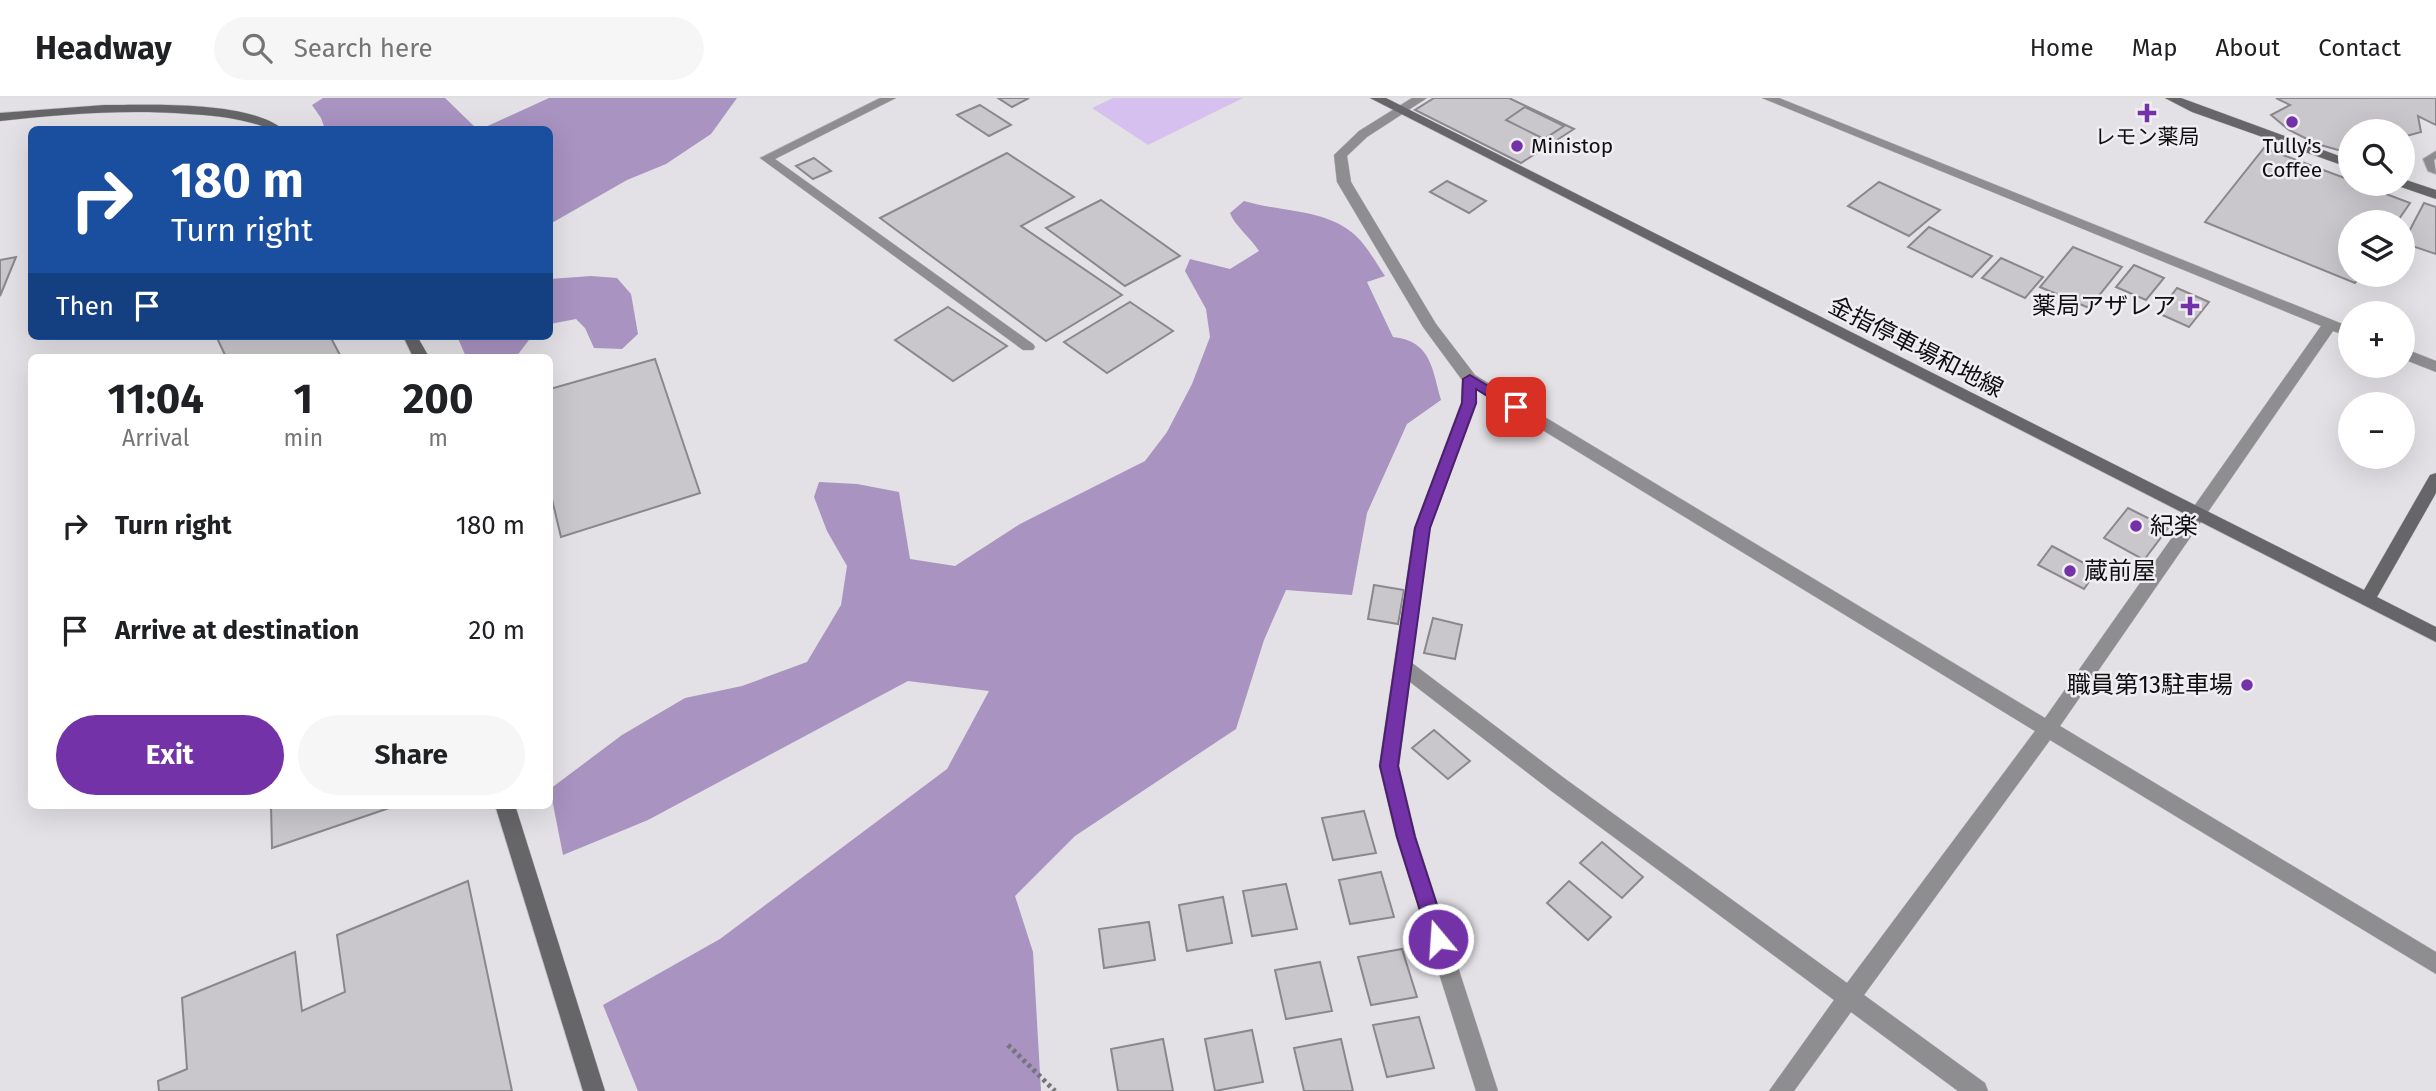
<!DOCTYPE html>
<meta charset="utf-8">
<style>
:root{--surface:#fff;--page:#f6f6f6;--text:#202124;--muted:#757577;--line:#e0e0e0;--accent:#7332a7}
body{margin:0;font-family:"Fira Sans","Noto Sans JP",sans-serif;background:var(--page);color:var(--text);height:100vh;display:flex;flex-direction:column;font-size:26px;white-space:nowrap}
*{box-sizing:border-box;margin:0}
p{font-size:23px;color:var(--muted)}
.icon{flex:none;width:38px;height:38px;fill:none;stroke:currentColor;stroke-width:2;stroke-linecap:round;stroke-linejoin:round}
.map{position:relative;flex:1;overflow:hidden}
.drawer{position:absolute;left:28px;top:256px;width:525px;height:455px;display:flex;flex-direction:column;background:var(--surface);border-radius:10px;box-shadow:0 7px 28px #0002}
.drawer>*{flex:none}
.guide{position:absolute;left:28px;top:28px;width:525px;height:214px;border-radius:10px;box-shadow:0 7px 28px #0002;background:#1a4fa0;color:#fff;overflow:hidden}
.buttons{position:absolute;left:2338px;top:21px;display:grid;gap:14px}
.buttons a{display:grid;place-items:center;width:77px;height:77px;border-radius:50%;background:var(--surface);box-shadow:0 7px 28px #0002;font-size:35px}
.pin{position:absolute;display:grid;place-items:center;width:60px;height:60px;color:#fff;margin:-30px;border-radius:14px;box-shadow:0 4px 10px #0006}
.me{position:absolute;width:77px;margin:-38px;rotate:342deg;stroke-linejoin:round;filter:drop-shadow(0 0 5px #0008)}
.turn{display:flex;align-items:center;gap:24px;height:147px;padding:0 28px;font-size:32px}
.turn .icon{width:91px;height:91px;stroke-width:2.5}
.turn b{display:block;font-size:49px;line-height:60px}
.then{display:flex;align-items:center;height:66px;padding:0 28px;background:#0003;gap:14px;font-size:26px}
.eta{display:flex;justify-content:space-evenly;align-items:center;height:119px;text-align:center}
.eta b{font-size:42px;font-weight:700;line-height:49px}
.primary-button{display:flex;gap:14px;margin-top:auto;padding:14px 28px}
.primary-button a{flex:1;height:80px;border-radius:42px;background:var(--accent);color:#fff;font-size:28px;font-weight:700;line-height:80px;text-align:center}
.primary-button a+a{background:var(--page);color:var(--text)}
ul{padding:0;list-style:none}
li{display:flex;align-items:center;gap:21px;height:105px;padding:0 28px}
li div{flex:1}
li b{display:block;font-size:26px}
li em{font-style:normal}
header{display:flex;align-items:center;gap:42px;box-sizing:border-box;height:98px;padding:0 35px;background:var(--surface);border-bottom:2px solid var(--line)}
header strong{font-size:33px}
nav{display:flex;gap:38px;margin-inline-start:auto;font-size:24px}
.search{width:490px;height:63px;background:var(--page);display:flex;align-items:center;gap:18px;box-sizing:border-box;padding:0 24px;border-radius:38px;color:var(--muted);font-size:26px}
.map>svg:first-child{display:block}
</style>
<header>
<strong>Headway</strong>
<div class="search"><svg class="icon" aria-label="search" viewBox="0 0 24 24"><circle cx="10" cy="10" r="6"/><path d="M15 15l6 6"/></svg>Search here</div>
<nav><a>Home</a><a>Map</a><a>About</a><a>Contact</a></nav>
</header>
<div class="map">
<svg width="2436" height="993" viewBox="0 0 2436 993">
<rect width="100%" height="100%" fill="#e3e1e5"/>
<g fill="#a893c1">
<polygon points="323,0 445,0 477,31 325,31 321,20 312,7"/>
<polygon points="549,0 737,0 711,36 666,66 627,82 550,126 550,32 481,31"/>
<path d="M 1244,103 C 1280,114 1328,111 1356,138 C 1367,148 1376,165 1385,178 L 1367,184 L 1393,239 C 1431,243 1432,270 1441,302 L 1407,326 L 1367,415 L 1352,497 L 1286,492 L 1264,542 L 1236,631 L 1075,738 L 1015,798 L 1033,854 L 1041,993 L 638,993 L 603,907 L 720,841 L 947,671 L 989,593 L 908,583 L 648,722 L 563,757 L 550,691 L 622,637 L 685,600 L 742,588 L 807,564 L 841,507 L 847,468 L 827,433 L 814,399 L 819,384 L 857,386 L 899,394 L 910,461 L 955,468 L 1020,426 L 1145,363 L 1167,334 L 1192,286 L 1210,239 L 1206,211 L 1185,173 L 1190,161 L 1230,171 L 1259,153 C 1251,140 1234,127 1230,115 Z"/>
<polygon points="591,178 617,180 631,196 638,236 622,251 594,250 585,230 576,221 550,226 550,181"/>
<polygon points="457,238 532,238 516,259 466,259"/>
</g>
<polygon fill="#d6c0f0" points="1113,0 1243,0 1148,47 1092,10"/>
<g fill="#c9c7cb" stroke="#8a888c" stroke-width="2">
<polygon points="998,0 1029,0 1012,9"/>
<polygon points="1434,0 1509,0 1574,31 1521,65 1415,12"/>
<polygon points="2276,0 2436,0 2436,27 2418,18 2421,34 2403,39 2403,33 2350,33 2350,51 2345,54 2317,46 2289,32 2271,17 2290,7"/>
<polygon points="980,7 1011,27 989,38 957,17"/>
<polygon points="1525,9 1564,28 1544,41 1506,22"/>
<polygon points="2264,50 2350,82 2350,86 2360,86 2410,105 2397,124 2350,124 2350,177 2360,177 2355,185 2205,124"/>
<polygon points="1007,55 1074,99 1021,128 1122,197 1046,243 880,120"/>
<polygon points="814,60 831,73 813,81 796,68"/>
<polygon points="1447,83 1486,103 1469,115 1430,94"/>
<polygon points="1879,84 1940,112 1909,138 1848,108"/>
<polygon points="1101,102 1180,158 1125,188 1046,130"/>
<polygon points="2424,105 2436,109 2436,156 2403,145"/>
<polygon points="1929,129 1992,158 1972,179 1908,149"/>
<polygon points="2073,149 2122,169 2089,210 2040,189"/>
<polygon points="16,159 0,198 0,162"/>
<polygon points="2001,160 2043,179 2025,200 1982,180"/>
<polygon points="2134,167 2164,180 2146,202 2116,189"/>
<polygon points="2177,190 2209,204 2189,229 2158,215"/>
<polygon points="1130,204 1173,233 1107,275 1064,244"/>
<polygon points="948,209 1007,248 953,283 895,242"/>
<polygon points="216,238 330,238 341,259 226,259"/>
<polygon points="655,261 700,395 561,439 550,393 550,291"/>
<polygon points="2128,410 2168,430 2144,462 2104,440"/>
<polygon points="2052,448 2097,472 2084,491 2038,467"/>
<polygon points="1374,487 1404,492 1398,526 1368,521"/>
<polygon points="1433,520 1462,527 1455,561 1424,555"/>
<polygon points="1434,632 1470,663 1448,681 1412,650"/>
<polygon points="271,707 398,707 272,750"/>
<polygon points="1364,713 1376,755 1333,762 1322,720"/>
<polygon points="1602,744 1643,779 1622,800 1580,765"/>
<polygon points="1381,774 1394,819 1350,826 1339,782"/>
<polygon points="468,783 512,993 159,993 158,983 187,971 182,900 295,854 302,913 345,894 337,837"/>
<polygon points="1569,783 1611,819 1588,842 1547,805"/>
<polygon points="1286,786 1297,831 1252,838 1243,793"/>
<polygon points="1223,799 1232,845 1187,853 1179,807"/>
<polygon points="1149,824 1155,862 1104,870 1099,831"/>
<polygon points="1402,851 1417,899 1371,907 1358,859"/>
<polygon points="1320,864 1332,913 1286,921 1275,872"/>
<polygon points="1419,919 1434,970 1387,979 1373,927"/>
<polygon points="1252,932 1263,984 1215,993 1205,941"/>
<polygon points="1163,941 1173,993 1118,993 1111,951"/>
<polygon points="1341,941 1353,993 1304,993 1294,950"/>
</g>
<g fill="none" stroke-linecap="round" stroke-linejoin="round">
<g stroke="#c1bfc3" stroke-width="2">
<polygon id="lane" points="2436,53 2436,60 2434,62 2436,76 2428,73 2423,61"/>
</g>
<g stroke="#c1bfc3" stroke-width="1">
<g id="street">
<polygon points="880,0 896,0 775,61 1033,246 1035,249 1033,252 1023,252 760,60"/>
<path d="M 1412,0 L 1427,0 L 1367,39 L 1347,58 L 1351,84 L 1436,226 L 1475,277 L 2045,620 L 2321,228 L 1762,0 L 1779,0 L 2350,229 L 2350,239 L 2333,233 L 2060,628 L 2436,854 L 2436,876 L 2050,642 L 1864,897 L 1985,985 L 1988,993 L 1958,993 L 1851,914 L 1794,993 L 1769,993 L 1834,902 L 1550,692 L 1410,584 L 1399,668 L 1416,739 L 1498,993 L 1476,993 L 1396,739 L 1379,668 L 1414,430 L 1461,305 L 1462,282 L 1423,229 L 1337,84 L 1334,57 L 1359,33 ZM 1477,292 L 2035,633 L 1847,885 L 1564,680 L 1412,565 L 1430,430 L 1477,305 Z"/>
<polygon points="2403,250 2436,263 2436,274 2403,261"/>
</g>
</g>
<g stroke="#c1bfc3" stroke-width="1">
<g id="secondary">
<polygon points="1370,0 1386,0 2364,492 2430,377 2436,375 2436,395 2377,499 2436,529 2436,544"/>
<polygon points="2165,0 2181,0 2350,62 2350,70 2192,14"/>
<path d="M 104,7 C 150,7 248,2 284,32 C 270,32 261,27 248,24 C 228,19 209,17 189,16 C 126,11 62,16 0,23 L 0,15 Z"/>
<polygon points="2403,81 2436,92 2436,101 2398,88 2397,86 2403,86"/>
<polygon points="403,238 417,238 429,259 413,259"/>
<polygon points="495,707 515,707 605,993 583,993"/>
</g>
</g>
<polyline stroke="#767577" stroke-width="5" stroke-dasharray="3.5 3.5" stroke-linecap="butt" points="1008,947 1055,993"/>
<use href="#lane" fill="#8e8d8f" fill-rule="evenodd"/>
<use href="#street" fill="#8e8d8f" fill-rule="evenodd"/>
<use href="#secondary" fill="#666567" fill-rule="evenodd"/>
</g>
<polygon fill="#7332a7" stroke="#4b206d" stroke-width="2" points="1470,277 1523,309 1521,313 1511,313 1476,291 1476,305 1430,430 1398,668 1415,739 1448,841 1445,847 1438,850 1432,847 1429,841 1397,739 1380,668 1415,430 1462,305 1463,281"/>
<g fill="#7332a7" stroke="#f0eef2" stroke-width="2.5">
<path d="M2143.5 4.5h7v7h7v7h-7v7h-7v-7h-7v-7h7z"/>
<circle cx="2292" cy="24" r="7"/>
<circle cx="1517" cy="48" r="7"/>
<path d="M2186.5 197.5h7v7h7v7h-7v7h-7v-7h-7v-7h7z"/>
<circle cx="2136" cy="428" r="7"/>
<circle cx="2070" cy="473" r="7"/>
<circle cx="2247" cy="587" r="7"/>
</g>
<g text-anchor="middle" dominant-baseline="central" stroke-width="5" stroke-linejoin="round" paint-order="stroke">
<g font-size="21" fill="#100f10" stroke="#f0eef2">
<text x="2147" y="39">レモン薬局</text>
<text x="1531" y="48" text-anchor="start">Ministop</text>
<text x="2292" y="48">Tully's<tspan x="2292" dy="24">Coffee</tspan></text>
</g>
<g font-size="24" fill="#100f10" stroke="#f0eef2" text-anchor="end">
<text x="2176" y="208">薬局アザレア</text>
<text x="2150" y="428" text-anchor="start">紀楽</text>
<text x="2084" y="473" text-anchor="start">蔵前屋</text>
<text x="2233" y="587">職員第13駐車場</text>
</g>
<g font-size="24" fill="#100f10" stroke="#f0eef2">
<text transform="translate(1916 249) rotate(27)">金指停車場和地線</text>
</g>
</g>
</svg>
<div class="buttons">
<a><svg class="icon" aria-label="search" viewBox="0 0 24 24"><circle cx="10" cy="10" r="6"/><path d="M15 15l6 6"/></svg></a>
<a><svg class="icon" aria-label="layers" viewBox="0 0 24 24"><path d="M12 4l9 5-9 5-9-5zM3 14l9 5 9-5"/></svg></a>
<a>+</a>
<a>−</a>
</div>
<div class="pin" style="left:1516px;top:309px;background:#d93025"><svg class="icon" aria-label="arrive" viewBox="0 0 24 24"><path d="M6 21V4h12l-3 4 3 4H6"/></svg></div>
<svg class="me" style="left:1438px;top:841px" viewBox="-20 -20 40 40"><circle r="17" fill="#7332a7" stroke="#fff" stroke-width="3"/><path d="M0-11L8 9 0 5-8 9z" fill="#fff"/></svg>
<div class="guide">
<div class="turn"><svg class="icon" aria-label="right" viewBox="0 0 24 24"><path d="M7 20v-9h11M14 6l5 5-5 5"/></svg><div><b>180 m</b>Turn right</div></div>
<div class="then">Then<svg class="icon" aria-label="arrive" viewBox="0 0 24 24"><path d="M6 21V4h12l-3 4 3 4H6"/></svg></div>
</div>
<section class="drawer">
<div class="eta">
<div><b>11:04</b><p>Arrival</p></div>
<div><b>1</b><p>min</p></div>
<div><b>200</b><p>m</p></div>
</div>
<ul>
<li><svg class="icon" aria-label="right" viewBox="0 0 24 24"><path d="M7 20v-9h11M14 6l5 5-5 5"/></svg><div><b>Turn right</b></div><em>180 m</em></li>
<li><svg class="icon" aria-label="arrive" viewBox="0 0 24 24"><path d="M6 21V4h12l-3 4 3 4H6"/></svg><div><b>Arrive at destination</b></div><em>20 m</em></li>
</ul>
<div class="primary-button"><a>Exit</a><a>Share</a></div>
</section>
</div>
